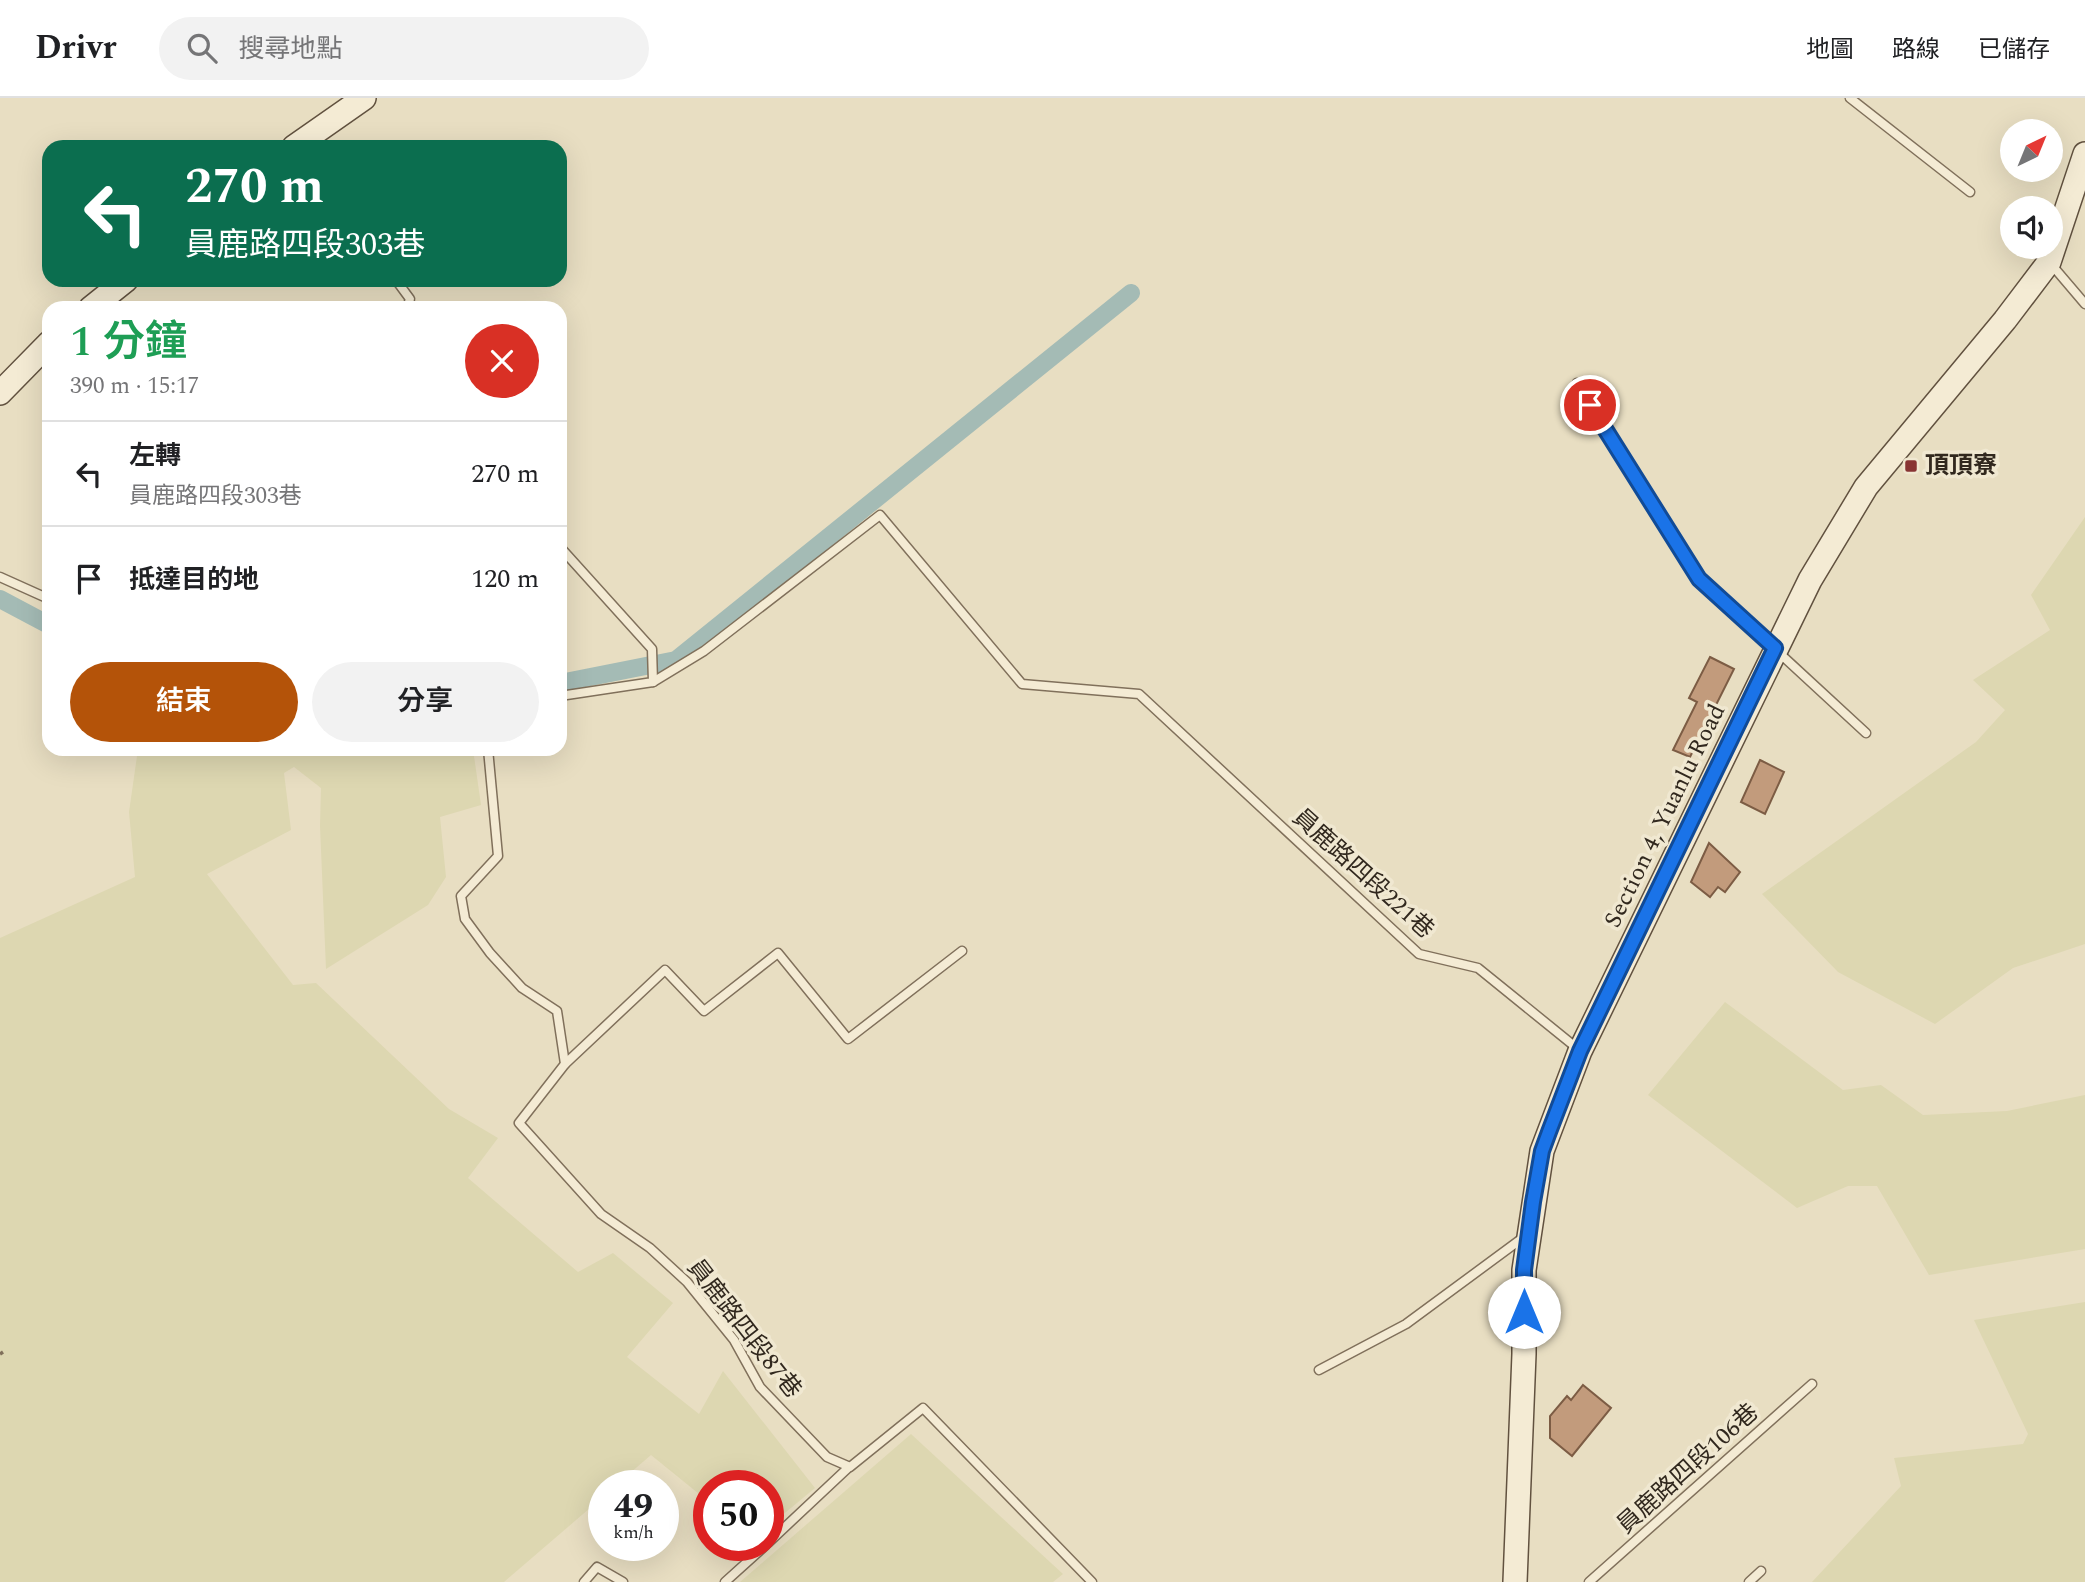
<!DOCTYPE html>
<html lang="zh-TW">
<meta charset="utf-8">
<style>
:root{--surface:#fff;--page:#f2f2f2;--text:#202124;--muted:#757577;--line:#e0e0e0;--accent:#b45309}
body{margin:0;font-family:Spectral,"Noto Sans TC",serif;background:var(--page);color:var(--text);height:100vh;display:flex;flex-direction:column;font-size:26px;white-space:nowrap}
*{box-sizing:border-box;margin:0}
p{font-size:23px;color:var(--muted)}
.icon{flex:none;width:38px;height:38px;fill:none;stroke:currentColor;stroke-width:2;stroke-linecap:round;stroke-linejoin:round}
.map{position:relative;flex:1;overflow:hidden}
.panel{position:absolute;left:42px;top:203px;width:525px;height:455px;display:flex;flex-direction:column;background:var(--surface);border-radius:21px;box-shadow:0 7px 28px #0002}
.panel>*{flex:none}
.top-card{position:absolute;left:42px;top:42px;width:525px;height:147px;border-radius:21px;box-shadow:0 7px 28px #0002;background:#0b6e4f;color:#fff;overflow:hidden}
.needle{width:46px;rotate:43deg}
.fabs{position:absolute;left:2000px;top:21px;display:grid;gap:14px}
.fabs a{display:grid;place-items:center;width:63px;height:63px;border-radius:50%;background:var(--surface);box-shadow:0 7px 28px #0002;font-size:35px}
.speed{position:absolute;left:588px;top:1372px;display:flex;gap:14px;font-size:35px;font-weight:700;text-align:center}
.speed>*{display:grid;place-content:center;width:91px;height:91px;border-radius:50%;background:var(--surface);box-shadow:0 7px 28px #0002;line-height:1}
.speed small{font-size:18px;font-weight:400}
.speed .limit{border:10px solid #d22;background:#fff;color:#111}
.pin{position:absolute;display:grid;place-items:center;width:60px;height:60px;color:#fff;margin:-30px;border:4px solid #fff;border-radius:50%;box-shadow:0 2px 7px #0007}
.me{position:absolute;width:77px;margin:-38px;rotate:0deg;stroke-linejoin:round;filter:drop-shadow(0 0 5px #0008)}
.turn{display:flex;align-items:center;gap:24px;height:147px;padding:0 28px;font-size:32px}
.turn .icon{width:91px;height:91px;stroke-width:2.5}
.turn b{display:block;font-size:49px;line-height:60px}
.round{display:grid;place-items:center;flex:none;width:74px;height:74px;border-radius:37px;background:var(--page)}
.headline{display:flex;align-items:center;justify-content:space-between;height:119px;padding:0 28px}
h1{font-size:42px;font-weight:600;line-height:52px;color:#1e9e55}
.cta{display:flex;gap:14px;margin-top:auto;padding:14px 28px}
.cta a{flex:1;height:80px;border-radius:42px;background:var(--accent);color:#fff;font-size:28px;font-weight:600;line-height:80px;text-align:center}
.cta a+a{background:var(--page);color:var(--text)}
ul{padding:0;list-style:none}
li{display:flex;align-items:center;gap:21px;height:105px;padding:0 28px;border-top:2px solid var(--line)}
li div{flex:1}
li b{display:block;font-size:26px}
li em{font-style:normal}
header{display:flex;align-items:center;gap:42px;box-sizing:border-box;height:98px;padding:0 35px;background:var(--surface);border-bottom:2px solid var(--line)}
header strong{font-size:33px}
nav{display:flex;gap:38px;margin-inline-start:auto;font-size:24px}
.search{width:490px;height:63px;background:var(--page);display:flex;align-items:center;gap:18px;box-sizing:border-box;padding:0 24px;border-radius:38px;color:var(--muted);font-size:26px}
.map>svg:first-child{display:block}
</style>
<header>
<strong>Drivr</strong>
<div class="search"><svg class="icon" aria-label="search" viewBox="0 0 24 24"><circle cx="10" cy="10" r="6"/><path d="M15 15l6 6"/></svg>搜尋地點</div>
<nav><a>地圖</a><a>路線</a><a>已儲存</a></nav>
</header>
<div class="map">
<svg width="2085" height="1484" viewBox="0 0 2085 1484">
<rect width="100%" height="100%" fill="#e8dec2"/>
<g fill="#ddd7b1">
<polygon points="2085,419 2085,846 2013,870 1935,926 1838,874 1762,796 1976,644 2005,612 1973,582 2050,532 2031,497"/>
<polygon points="138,651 473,651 481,707 440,719 446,779 428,807 326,871 320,728 321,690 294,669 284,675 291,732 207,776 293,887 316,885 449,1011 498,1040 468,1080 578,1174 613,1155 673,1205 627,1259 699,1316 723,1273 815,1390 768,1429 768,1388 709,1388 709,1404 651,1357 615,1388 604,1388 604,1398 504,1484 0,1484 0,840 135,779 129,714"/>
<polygon points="1725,904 1843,992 1881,987 1923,1017 2007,1013 2085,997 2085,1151 1929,1177 1877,1088 1848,1088 1797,1110 1648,997"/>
<polygon points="2085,1204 2085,1484 1812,1484 1901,1388 1894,1360 2023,1346 2028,1336 1974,1222"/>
<polygon points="911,1336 1063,1476 1053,1484 740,1484"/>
</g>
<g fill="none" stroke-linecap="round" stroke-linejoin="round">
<g stroke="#a4bbb5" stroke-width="18">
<polyline points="0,501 49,527"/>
<polyline points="560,585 676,562 1131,195"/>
</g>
</g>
<g fill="#c29b7c" stroke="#7c5c44" stroke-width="2">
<polygon points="1710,559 1734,571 1690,659 1673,652 1697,604 1689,600"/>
<polygon points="1760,662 1784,674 1765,716 1741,704"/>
<polygon points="1709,745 1740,774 1725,794 1718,789 1710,799 1691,784"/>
<polygon points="1583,1287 1611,1310 1572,1358 1550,1340 1550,1318 1567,1298 1571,1302"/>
</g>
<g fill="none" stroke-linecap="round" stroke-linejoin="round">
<g stroke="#80705b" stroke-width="11">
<g id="lane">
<polyline points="1850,0 1970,94"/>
<polyline points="2051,166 2085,206"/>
<polyline points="396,182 410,201 407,210"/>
<polyline points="1577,285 1699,481 1866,635"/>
<polyline points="560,449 652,551 653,584 560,598"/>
<polyline points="0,479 49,501"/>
<polyline points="653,584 704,553 880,417 1022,586 1139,596 1419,856 1478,870 1578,951"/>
<polyline points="488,651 498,758 461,798 465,821 490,855 522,890 557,913 565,966 519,1025 601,1116 650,1150 687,1184 734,1242 760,1289 827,1359 850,1369 923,1310 1092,1484"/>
<polyline points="565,966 665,872 704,913 778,855 848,941 962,853"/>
<polyline points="1319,1272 1406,1226 1524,1139"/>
<polyline points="768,1445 849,1369"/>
<polyline points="584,1484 597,1469 623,1484"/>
<polyline points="725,1484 766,1447"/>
<polyline points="1589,1484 1812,1286"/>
<polyline points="1749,1484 1761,1473"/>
</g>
</g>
<g stroke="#61513f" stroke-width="26">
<g id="secondary">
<polyline points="294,49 364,0"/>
<polyline points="91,210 126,182"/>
<polyline points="0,295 49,245"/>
<polyline points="1515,1484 1524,1256 1524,1172 1542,1053 1580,953 1810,482 1866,389 2005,222 2049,164 2085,56"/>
</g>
</g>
<polyline stroke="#80705b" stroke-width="3.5" stroke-dasharray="5 3.5" stroke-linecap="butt" points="0,1256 3,1254"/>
<use href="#lane" stroke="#f4ebd4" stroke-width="8"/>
<use href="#secondary" stroke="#f4ebd4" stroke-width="23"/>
</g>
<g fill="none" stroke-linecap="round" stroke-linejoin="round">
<g stroke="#114b97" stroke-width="18">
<polyline id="route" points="1524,1214 1524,1172 1533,1104 1542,1053 1549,1034 1580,953 1775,550 1699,481 1590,307"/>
</g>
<use href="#route" stroke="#1a73e8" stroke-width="12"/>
</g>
<rect fill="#883433" stroke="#f0e8d1" stroke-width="2.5" x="1904" y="361" width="14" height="14" rx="3.5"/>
<g text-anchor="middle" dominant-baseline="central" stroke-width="7" stroke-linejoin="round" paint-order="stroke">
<g font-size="24" font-weight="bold" fill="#31281e" stroke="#f0e8d1" text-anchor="start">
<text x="1925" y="368">頂頂寮</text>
</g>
<g font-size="24" fill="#31281e" stroke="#f0e8d1">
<text transform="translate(1665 718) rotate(-64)">Section 4, Yuanlu Road</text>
<text transform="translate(1363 776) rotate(42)">員鹿路四段221巷</text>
<text transform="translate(744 1231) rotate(52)">員鹿路四段87巷</text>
<text transform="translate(1688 1371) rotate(-42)">員鹿路四段106巷</text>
</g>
</g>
</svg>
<div class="fabs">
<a><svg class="needle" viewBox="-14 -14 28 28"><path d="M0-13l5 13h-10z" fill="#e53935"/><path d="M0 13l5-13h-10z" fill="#757577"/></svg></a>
<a><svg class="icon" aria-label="sound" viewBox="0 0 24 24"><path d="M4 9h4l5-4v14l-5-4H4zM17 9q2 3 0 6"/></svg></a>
</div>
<div class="speed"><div>49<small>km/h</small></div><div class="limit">50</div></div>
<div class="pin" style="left:1590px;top:307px;background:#d93025"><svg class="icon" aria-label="arrive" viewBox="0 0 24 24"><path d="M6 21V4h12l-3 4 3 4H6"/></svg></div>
<svg class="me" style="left:1524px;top:1214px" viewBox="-20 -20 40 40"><circle r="19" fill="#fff"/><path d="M0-13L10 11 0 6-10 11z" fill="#1a73e8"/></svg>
<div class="top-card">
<div class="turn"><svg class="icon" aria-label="left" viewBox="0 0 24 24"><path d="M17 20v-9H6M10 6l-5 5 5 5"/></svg><div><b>270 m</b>員鹿路四段303巷</div></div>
</div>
<section class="panel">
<div class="headline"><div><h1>1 分鐘</h1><p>390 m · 15:17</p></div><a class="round" style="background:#d93025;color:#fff"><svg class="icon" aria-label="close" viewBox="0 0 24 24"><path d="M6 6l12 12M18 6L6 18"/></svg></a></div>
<ul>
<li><svg class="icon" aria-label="left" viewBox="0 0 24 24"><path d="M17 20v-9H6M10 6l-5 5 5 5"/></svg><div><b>左轉</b><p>員鹿路四段303巷</p></div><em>270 m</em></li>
<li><svg class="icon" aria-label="arrive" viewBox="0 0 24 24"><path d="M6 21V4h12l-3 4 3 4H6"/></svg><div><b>抵達目的地</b></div><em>120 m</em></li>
</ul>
<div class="cta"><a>結束</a><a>分享</a></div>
</section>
</div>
